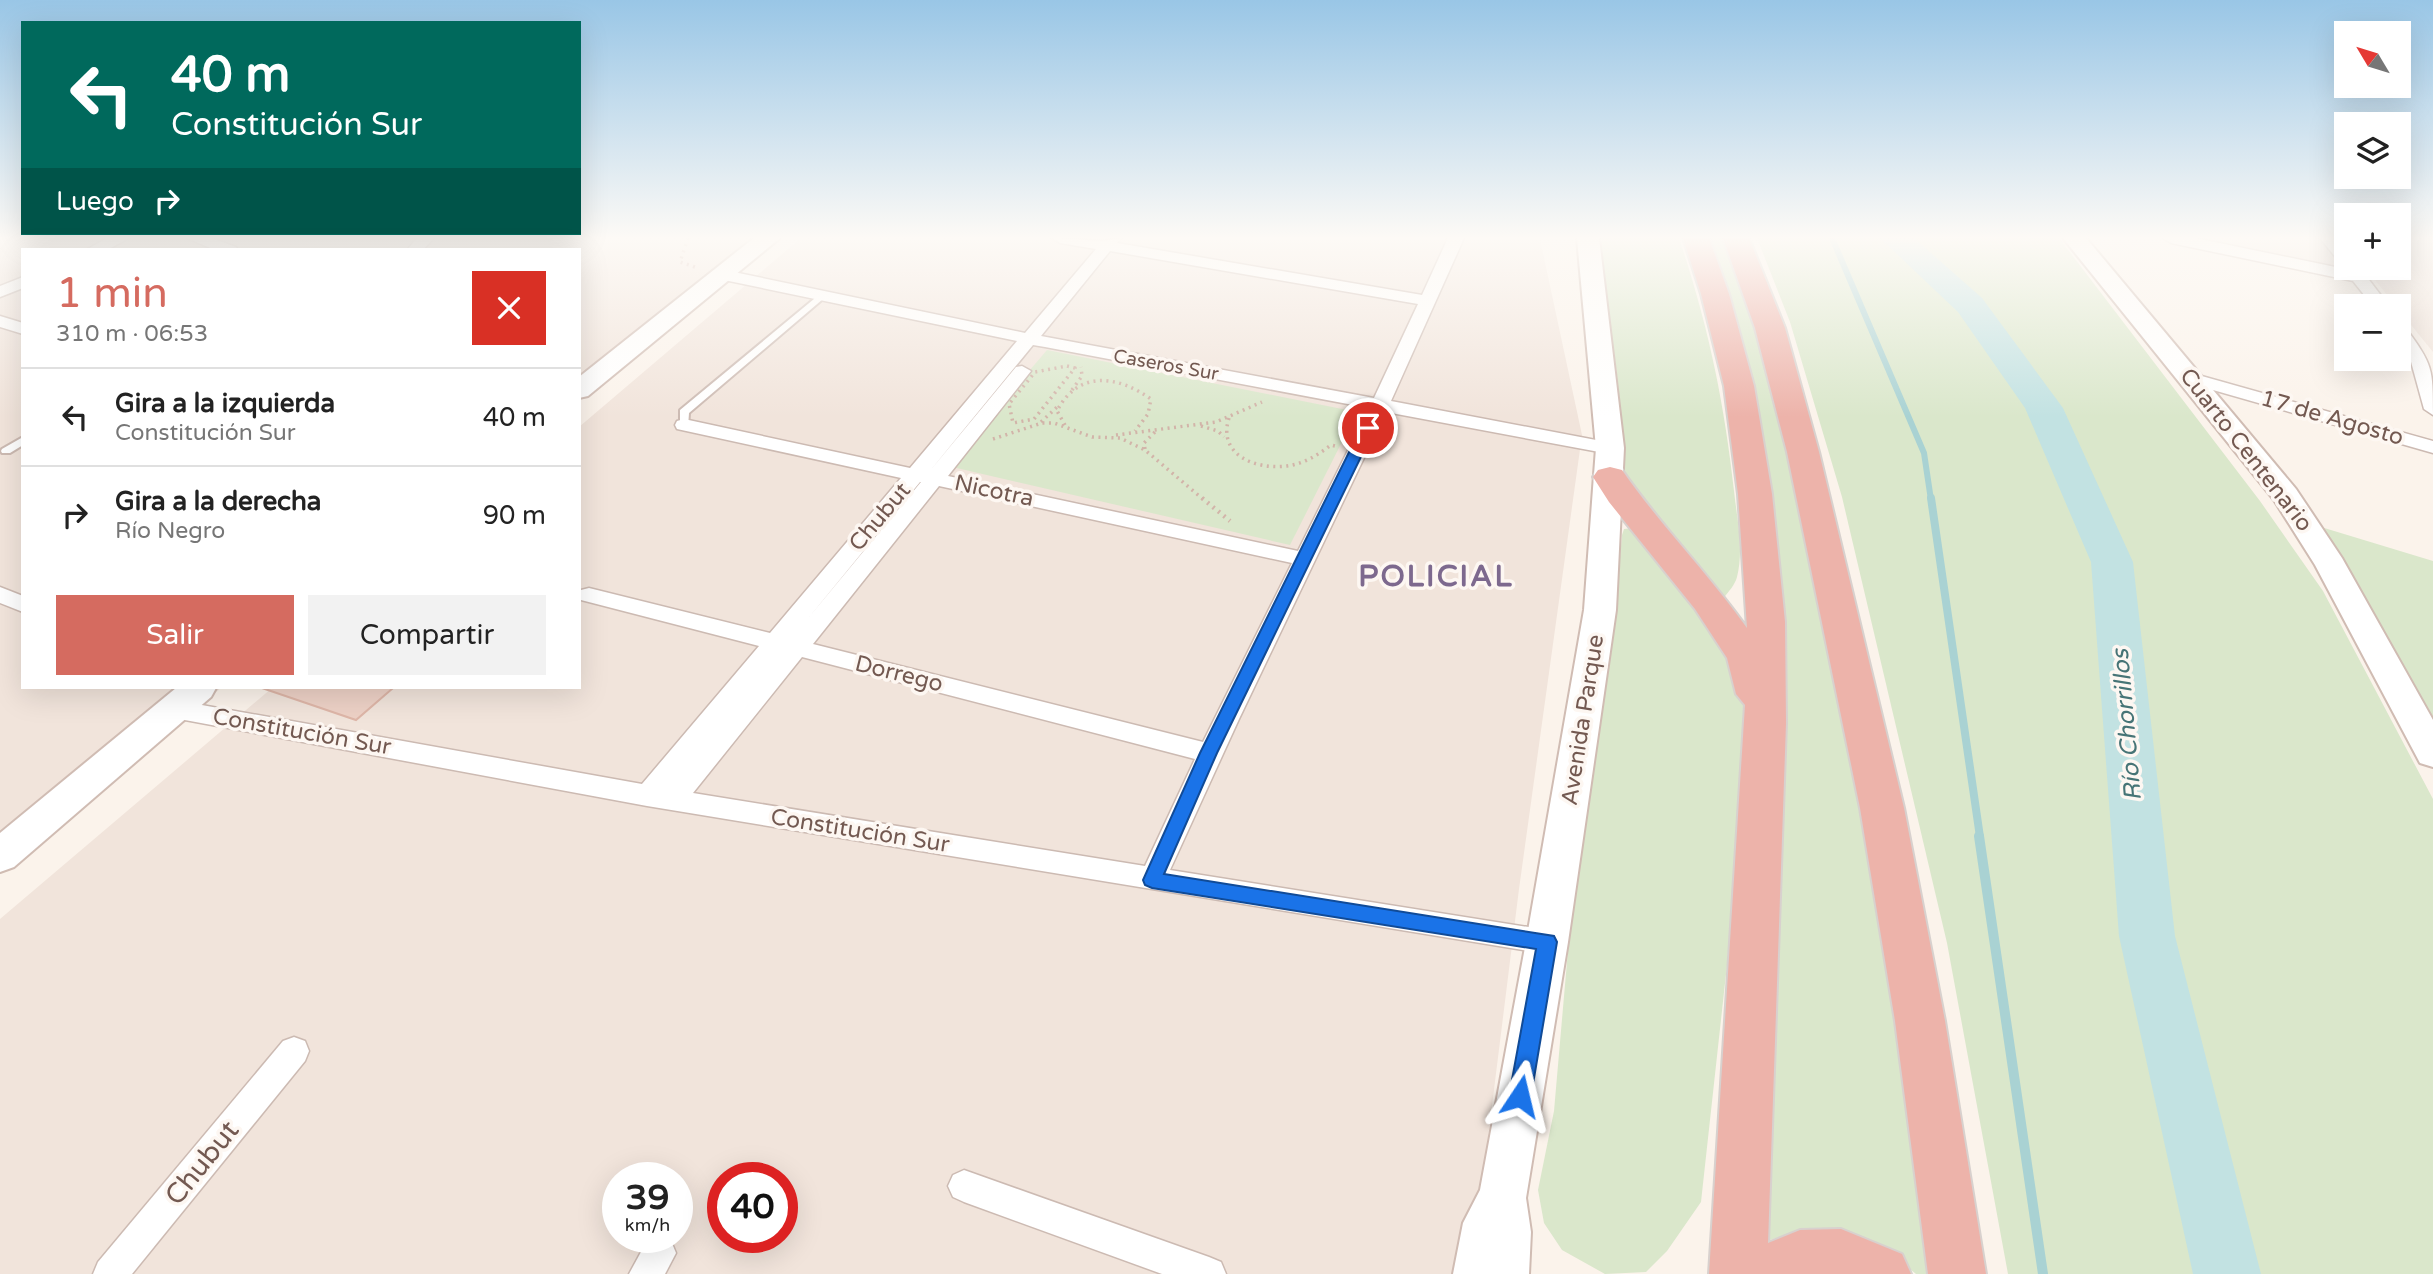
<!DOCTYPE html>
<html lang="es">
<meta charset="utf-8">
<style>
:root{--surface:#fff;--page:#f2f2f2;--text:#222;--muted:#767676;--line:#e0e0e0;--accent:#d56b60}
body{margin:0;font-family:"Varela Round",sans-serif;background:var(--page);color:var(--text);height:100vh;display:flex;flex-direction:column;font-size:26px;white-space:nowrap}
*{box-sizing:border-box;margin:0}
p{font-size:23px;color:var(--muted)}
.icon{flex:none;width:38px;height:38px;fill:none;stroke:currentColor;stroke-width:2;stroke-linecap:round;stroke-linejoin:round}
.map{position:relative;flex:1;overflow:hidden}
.side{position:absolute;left:21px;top:248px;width:560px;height:441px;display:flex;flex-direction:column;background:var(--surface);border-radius:0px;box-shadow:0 7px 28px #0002}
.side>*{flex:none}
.banner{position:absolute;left:21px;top:21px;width:560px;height:214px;border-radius:0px;box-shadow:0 7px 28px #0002;background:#00695c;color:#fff;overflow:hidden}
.needle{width:46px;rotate:308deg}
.tools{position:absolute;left:2334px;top:21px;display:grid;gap:14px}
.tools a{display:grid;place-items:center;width:77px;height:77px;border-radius:0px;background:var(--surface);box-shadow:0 7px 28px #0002;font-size:35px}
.speed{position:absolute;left:602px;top:1162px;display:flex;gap:14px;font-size:35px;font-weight:700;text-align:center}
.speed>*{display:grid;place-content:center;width:91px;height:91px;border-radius:50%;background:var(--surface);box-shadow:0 7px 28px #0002;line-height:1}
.speed small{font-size:18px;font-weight:400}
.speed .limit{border:10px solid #d22;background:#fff;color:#111}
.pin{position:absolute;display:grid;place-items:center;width:60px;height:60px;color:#fff;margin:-30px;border:4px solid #fff;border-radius:50%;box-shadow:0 2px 7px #0007}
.me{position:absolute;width:77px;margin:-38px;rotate:10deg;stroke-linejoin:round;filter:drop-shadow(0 0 5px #0008)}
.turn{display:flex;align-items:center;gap:24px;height:147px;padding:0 35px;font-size:32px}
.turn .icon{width:91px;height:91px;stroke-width:2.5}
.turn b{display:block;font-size:49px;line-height:60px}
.then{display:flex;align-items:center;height:66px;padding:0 35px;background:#0003;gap:14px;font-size:26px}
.round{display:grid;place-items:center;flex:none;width:74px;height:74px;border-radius:0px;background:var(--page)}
.head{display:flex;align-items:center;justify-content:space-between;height:119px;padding:0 35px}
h1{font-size:42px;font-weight:600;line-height:52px;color:var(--accent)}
.cta{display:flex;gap:14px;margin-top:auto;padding:14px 35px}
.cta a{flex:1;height:80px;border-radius:0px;background:var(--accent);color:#fff;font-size:28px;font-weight:600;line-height:80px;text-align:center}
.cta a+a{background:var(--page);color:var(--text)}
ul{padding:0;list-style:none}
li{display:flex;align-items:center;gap:21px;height:98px;padding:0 35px;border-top:2px solid var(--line)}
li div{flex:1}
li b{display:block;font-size:26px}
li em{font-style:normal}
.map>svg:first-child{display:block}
</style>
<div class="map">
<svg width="2433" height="1274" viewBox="0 0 2433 1274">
<rect width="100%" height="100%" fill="#fbf3eb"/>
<g fill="#f1e4db" fill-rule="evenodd">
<polygon points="0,238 764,238 579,391 579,250 23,250 23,688 221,688 0,870"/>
<path d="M 801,238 L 1540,239 L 1582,435 L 1519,889 L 1471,1274 L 0,1274 L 0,919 L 272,688 L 579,688 L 579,427 ZM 618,1178 L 677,1178 L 677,1237 L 618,1237 ZM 723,1178 L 782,1178 L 782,1237 L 723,1237 Z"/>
<polygon points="2196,238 2347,238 2347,268 2399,268 2399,238 2433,238 2433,352 2399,310 2399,306 2396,306 2371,275"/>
</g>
<g fill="#dae7cb">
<path d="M 1598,238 L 1679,238 C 1708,325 1724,400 1734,491 C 1737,519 1744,549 1737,577 C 1735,585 1728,592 1723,599 L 1621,483 L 1617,374 Z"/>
<polygon points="1706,238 1727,238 1755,309 1867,803 1934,1274 1916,1274 1899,1260 1827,1232 1794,1232 1767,1241 1781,663"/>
<polygon points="1757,238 2059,238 2260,501 2323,591 2433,799 2433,1274 2008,1274 1947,943 1842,497 1790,322"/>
<polygon points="1047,350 1357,412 1290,545 948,466"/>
<polygon points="2321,527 2433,561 2433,716 2424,713"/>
<polygon points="1633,528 1738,657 1746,711 1727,965 1701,1202 1667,1251 1646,1272 1605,1274 1562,1250 1544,1223 1538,1190 1554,1111 1569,939 1612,647 1622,535 1624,529"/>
</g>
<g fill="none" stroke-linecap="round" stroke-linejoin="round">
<polyline stroke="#a9d2d3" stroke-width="6" points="1832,238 1924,453 1931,500"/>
<polyline stroke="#a9d2d3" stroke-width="8" points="1931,498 1980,837"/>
<polyline stroke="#a9d2d3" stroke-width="10" points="1979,836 2043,1274"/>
<polygon fill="#c2e2e2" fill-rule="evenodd" points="1880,238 1914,238 1982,298 2063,408 2133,562 2175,936 2261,1274 2193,1274 2119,936 2091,562 2025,408 1958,312"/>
</g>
<polygon fill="#edd1c6" stroke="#deb6a8" stroke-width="2" points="262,688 393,688 356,720"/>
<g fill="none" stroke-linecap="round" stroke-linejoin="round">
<g stroke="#ccbab2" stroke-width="4">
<g id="lane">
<polygon points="820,294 823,295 823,299 689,413 688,427 680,427 680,410"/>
<polygon points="23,437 23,445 10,453 2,453 1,451 2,449"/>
</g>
</g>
<g stroke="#ccbab2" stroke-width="3">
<g id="street">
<polygon points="107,238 129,238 107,250 86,250"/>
<polygon points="187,238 211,238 236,247 238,250 215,250"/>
<polygon points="417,238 434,238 423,250 407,250"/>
<path d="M 1052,238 L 1103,241 L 1121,238 L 1117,243 L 1422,295 L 1448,238 L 1464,238 L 1391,401 L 1617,444 L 1620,448 L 1610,454 L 1386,412 L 1239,719 L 1170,870 L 1547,930 L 1557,933 L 1561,942 L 1557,951 L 1547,954 L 647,806 L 174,718 L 166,715 L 162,709 L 166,703 L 174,700 L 642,784 L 759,646 L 581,600 L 581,590 L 589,588 L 770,633 L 901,478 L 677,429 L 675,425 L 677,421 L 684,419 L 910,468 L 1017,341 L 724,280 L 716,275 L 718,272 L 724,270 L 1025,333 L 1096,249 L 1060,243 ZM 1110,251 L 1418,304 L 1374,398 L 1041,336 ZM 1033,345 L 1045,347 L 1369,408 L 1298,551 L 948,476 L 1031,371 L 1022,366 L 1016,367 L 929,472 ZM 920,482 L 921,482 L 805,622 ZM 939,486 L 1292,563 L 1203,742 L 813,644 ZM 802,657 L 1195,759 L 1145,866 L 693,793 Z"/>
<polygon points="2163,238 2195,238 2345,269 2320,238 2336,238 2347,251 2347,268 2360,268 2389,306 2373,306 2353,281 2171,243"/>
<polygon points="23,277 23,288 0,297 0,286"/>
<polygon points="0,316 23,323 23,334 0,327"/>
<path d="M 2399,326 L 2405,327 C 2433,365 2433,368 2433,415 L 2424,409 L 2410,358 L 2399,343 Z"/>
<polygon points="2191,373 2433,441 2433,453 2185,382 2182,378"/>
<polygon points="0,587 23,596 23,612 0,603"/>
<polygon points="294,1037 305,1041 309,1051 305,1061 132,1274 93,1274 98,1262 283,1041"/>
<polygon points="964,1170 1209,1257 1221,1262 1226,1274 1162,1274 964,1202 953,1197 948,1186 953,1175"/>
<polygon points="656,1237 671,1241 676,1253 665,1274 629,1274 647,1241"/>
</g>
</g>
<g stroke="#d0bcb3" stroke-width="4">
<g id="secondary">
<polygon points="754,238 780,238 588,396 579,398 579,377"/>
<polygon points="1577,238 1599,238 1624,448 1616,610 1568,942 1526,1198 1531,1232 1529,1274 1453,1274 1463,1223 1480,1190 1526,942 1584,610 1596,448"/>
<polygon points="2063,238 2086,238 2296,489 2342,558 2433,720 2433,767 2420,763 2315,565 2274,500"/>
<polygon points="176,688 216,688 211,697 14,867 0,872 0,833"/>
</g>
</g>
<g stroke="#d8d1ce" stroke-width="4">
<g id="highway">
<path d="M 1683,238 L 1709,238 L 1729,294 L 1754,386 L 1772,494 L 1785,622 L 1786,723 L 1768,1243 L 1800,1230 L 1841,1229 L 1902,1254 L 1911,1274 L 1709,1274 L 1745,705 L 1736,694 L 1727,658 L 1695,609 L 1609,502 L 1593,477 L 1598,470 L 1610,467 L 1622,470 C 1660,525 1708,573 1747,628 L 1738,494 L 1724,386 L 1701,294 Z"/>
<polygon points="1723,238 1749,238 1785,328 1819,452 1904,808 1945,1021 1986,1274 1928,1274 1895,1021 1860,808 1787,452 1755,328"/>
</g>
</g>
<g stroke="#d2b4a9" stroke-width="3.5" stroke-dasharray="2 4.5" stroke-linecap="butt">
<polyline points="688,238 680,262 698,268"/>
<polygon points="1067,366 1075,368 1034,419 1013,423 1009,404 1035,372"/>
<polyline points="1072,390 1082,376 1081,367"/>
<path d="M 1229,418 C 1217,455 1256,470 1287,466 C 1303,464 1318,455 1331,445 L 1339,447"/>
<polyline points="1041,422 1057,407"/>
<path d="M 1065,425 L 1057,411 C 1078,370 1117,375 1151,399 L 1148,414 L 1135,431"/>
<polyline points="1201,426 1218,431 1224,437"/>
<polyline points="1116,435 1216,422 1262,402"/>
<polyline points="993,439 1042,423 1054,423 1092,437 1120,438 1145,450 1204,500"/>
<polyline points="1145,449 1144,443 1155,432"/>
</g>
<polyline stroke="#d2b4a9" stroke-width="4.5" stroke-dasharray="2 5" stroke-linecap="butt" points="1202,498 1230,521"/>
<use href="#lane" fill="#fff" fill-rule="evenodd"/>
<use href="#street" fill="#fff" fill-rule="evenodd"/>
<use href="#secondary" fill="#fff" fill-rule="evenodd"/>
<use href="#highway" fill="#edb3aa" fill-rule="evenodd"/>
</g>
<linearGradient id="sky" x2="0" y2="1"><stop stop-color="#99c6e6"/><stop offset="0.57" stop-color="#fdfaf6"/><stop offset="1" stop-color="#fdfaf6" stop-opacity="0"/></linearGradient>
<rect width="2433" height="417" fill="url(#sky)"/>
<polygon fill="#1a73e8" stroke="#114b97" stroke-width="2" points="1368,424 1375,428 1217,753 1164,874 1554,936 1557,942 1531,1096 1528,1103 1520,1106 1513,1103 1509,1096 1536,949 1152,888 1145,885 1143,880 1200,753 1361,428"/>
<g text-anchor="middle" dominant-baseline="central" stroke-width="7" stroke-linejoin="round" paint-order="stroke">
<g font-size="19" fill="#735951" stroke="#fdf7f2">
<text transform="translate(1166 365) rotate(10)">Caseros Sur</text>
</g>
<g font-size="23" fill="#735951" stroke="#fdf7f2">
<text transform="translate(2332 418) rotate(16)">17 de Agosto</text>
<text transform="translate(2246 450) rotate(52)">Cuarto Centenario</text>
<text transform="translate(994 491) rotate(12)">Nicotra</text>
<text transform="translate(880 517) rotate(-50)">Chubut</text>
<text transform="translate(899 674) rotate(14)">Dorrego</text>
<text transform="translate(1583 720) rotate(-81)">Avenida Parque</text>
<text transform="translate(302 732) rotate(10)">Constitución Sur</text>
<text transform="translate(860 831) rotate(9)">Constitución Sur</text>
</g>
<g font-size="24" font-style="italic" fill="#467476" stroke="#fdf7f2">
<text transform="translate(2127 725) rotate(-95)">Río Chorrillos</text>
</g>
<g font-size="28" fill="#735951" stroke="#fdf7f2">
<text transform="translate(202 1163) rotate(-51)">Chubut</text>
</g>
<g font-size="30" font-weight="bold" letter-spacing="2" fill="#7d698e" stroke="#fdf7f2">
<text x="1436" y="576">POLICIAL</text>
</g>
</g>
</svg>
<div class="tools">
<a><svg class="needle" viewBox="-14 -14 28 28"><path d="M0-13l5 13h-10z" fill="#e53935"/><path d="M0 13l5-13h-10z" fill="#767676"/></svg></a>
<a><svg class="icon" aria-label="layers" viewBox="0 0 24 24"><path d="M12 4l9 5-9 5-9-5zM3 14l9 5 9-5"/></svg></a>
<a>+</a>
<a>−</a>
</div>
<div class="speed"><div>39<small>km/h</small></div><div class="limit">40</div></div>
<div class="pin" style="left:1368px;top:428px;background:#d93025"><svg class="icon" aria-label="arrive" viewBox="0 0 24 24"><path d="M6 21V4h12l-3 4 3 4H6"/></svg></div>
<svg class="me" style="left:1520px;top:1096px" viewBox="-20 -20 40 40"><path d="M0-17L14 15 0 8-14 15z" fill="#1a73e8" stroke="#fff" stroke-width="4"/></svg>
<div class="banner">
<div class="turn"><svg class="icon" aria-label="left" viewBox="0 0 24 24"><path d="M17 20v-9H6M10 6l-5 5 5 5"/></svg><div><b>40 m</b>Constitución Sur</div></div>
<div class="then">Luego<svg class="icon" aria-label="right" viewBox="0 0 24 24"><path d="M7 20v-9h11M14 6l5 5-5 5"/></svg></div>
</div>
<section class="side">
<div class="head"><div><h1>1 min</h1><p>310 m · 06:53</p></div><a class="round" style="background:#d93025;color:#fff"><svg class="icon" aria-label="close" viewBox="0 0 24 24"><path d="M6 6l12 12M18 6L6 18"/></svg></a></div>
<ul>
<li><svg class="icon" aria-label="left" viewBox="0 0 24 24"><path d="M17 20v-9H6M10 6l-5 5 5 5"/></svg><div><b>Gira a la izquierda</b><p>Constitución Sur</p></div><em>40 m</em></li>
<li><svg class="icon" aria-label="right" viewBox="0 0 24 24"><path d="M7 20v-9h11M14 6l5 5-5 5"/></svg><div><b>Gira a la derecha</b><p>Río Negro</p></div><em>90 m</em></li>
</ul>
<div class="cta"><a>Salir</a><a>Compartir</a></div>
</section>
</div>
